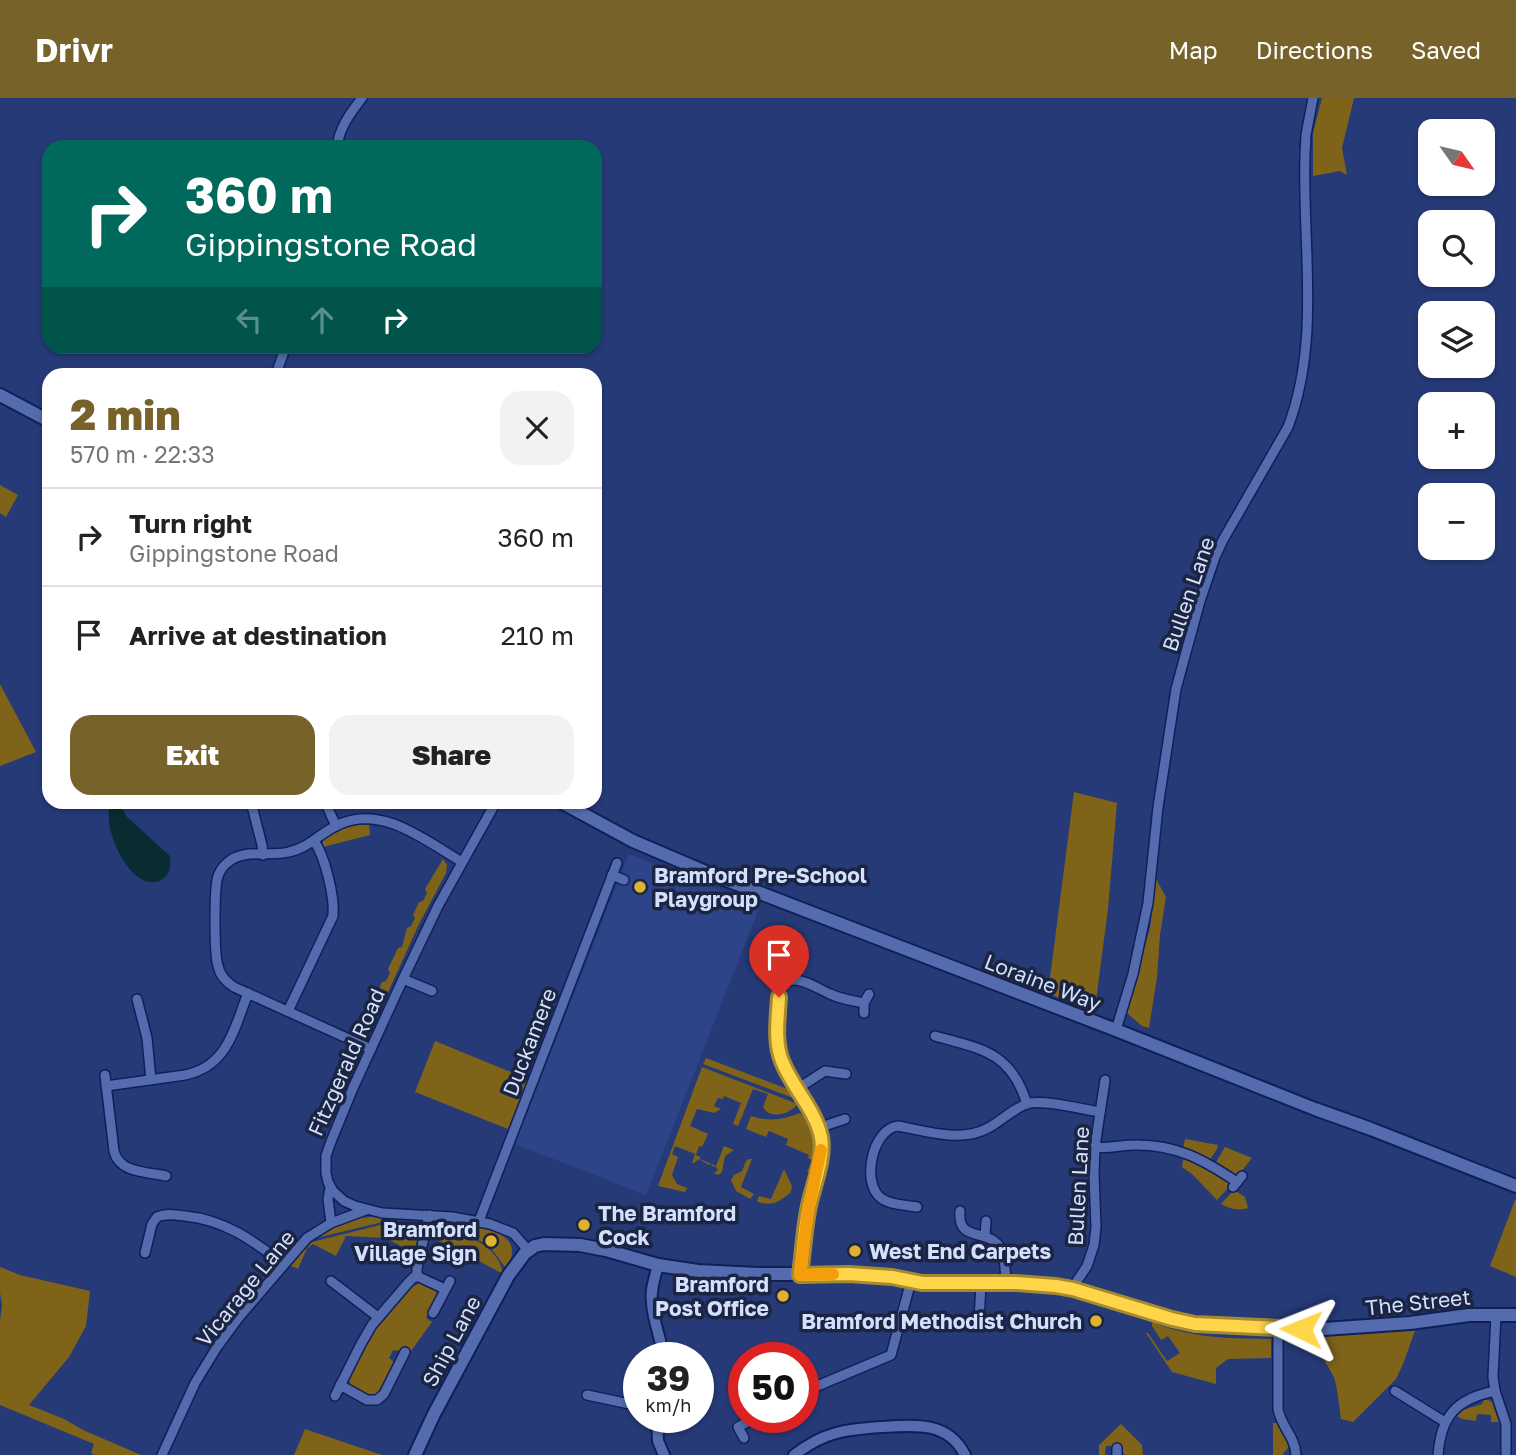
<!DOCTYPE html>
<meta charset="utf-8">
<style>
:root{--surface:#fff;--page:#f2f2f2;--text:#222;--muted:#767676;--line:#e0e0e0;--accent:#77622a}
body{margin:0;font-family:"Golos Text",sans-serif;background:var(--page);color:var(--text);height:100vh;display:flex;flex-direction:column;font-size:26px;white-space:nowrap}
*{box-sizing:border-box;margin:0}
p{font-size:23px;color:var(--muted)}
.icon{flex:none;width:38px;height:38px;fill:none;stroke:currentColor;stroke-width:2;stroke-linecap:round;stroke-linejoin:round}
.map{position:relative;flex:1;overflow:hidden}
.panel{position:absolute;left:42px;top:270px;width:560px;height:441px;display:flex;flex-direction:column;background:var(--surface);border-radius:21px;box-shadow:0 2px 5px #0004}
.panel>*{flex:none}
.banner{position:absolute;left:42px;top:42px;width:560px;height:214px;border-radius:21px;box-shadow:0 2px 5px #0004;background:#00695c;color:#fff;overflow:hidden}
.needle{width:46px;rotate:124deg}
.buttons{position:absolute;left:1418px;top:21px;display:grid;gap:14px}
.buttons a{display:grid;place-items:center;width:77px;height:77px;border-radius:14px;background:var(--surface);box-shadow:0 2px 5px #0004;font-size:35px}
.speed{position:absolute;left:623px;top:1244px;display:flex;gap:14px;font-size:35px;font-weight:700;text-align:center}
.speed>*{display:grid;place-content:center;width:91px;height:91px;border-radius:50%;background:var(--surface);box-shadow:0 2px 5px #0004;line-height:1}
.speed small{font-size:18px;font-weight:400}
.speed .limit{border:10px solid #d22;background:#fff;color:#111}
.pin{position:absolute;display:grid;place-items:center;width:60px;height:60px;color:#fff;margin:-72px -30px;border-radius:50% 50% 50% 0;rotate:-45deg;box-shadow:0 0 7px #0007}
.pin .icon{rotate:45deg}
.me{position:absolute;width:77px;margin:-38px;rotate:272deg;stroke-linejoin:round;filter:drop-shadow(0 0 5px #0008)}
.turn{display:flex;align-items:center;gap:24px;height:147px;padding:0 28px;font-size:32px}
.turn .icon{width:91px;height:91px;stroke-width:2.5}
.turn b{display:block;font-size:49px;line-height:60px}
.lanes{display:flex;align-items:center;height:66px;padding:0 28px;background:#0003;justify-content:center;gap:35px;direction:ltr}
.lanes .off{opacity:.35}
.round{display:grid;place-items:center;flex:none;width:74px;height:74px;border-radius:21px;background:var(--page)}
.head{display:flex;align-items:center;justify-content:space-between;height:119px;padding:0 28px}
h1{font-size:42px;font-weight:800;line-height:52px;color:var(--accent)}
.button{display:flex;gap:14px;margin-top:auto;padding:14px 28px}
.button a{flex:1;height:80px;border-radius:21px;background:var(--accent);color:#fff;font-size:28px;font-weight:800;line-height:80px;text-align:center}
.button a+a{background:var(--page);color:var(--text)}
ul{padding:0;list-style:none}
li{display:flex;align-items:center;gap:21px;height:98px;padding:0 28px;border-top:2px solid var(--line)}
li div{flex:1}
li b{display:block;font-size:26px}
li em{font-style:normal}
header{display:flex;align-items:center;gap:42px;box-sizing:border-box;height:98px;padding:0 35px;background:var(--accent);color:#fff}
header strong{font-size:33px}
nav{display:flex;gap:38px;margin-inline-start:auto;font-size:24px}
.map>svg:first-child{display:block}
</style>
<header>
<strong>Drivr</strong>
<nav><a>Map</a><a>Directions</a><a>Saved</a></nav>
</header>
<div class="map">
<svg width="1516" height="1357" viewBox="0 0 1516 1357">
<rect width="100%" height="100%" fill="#263a78"/>
<polygon fill="#2d4488" points="629,756 760,808 646,1097 515,1046"/>
<g fill="#7e6319">
<polygon points="1322,0 1354,0 1342,50 1347,77 1340,73 1313,78 1313,35"/>
<polygon points="0,387 18,397 6,419 0,415"/>
<polygon points="0,586 36,654 0,668"/>
<polygon points="1074,694 1117,705 1108,811 1095,910 1080,909 1048,895"/>
<path d="M 369,724 L 370,737 L 323,749 L 323,742 C 336,730 351,726 369,724 Z"/>
<polygon points="443,761 447,767 446,775 419,826 370,934 365,938 358,938 373,904 377,902 380,895 379,891 382,884 386,883 390,875 388,871 398,850 402,849 407,830 411,828 415,820 413,817 419,804 423,803 427,795 425,791"/>
<polygon points="1156,781 1166,799 1160,837 1157,879 1149,930 1142,928 1126,914 1150,830"/>
<polygon points="435,943 528,981 508,1031 415,994"/>
<polygon points="706,960 790,992 796,1001 703,966"/>
<path d="M 702,969 L 795,1005 L 797,1007 C 789,1016 770,1022 763,1009 L 768,996 L 753,991 L 738,1028 L 733,1026 L 741,1005 L 724,998 L 723,1001 L 718,1000 L 714,1008 L 721,1011 L 714,1015 L 697,1011 L 690,1028 L 708,1036 L 702,1049 L 699,1048 L 696,1057 L 700,1059 L 700,1061 L 716,1068 L 724,1048 L 734,1052 L 725,1058 L 722,1074 L 718,1077 L 714,1075 L 718,1072 L 715,1068 L 713,1069 L 711,1066 L 709,1067 L 699,1061 L 694,1065 L 692,1065 L 695,1056 L 675,1048 L 672,1056 L 678,1059 L 672,1077 L 677,1086 L 687,1090 L 685,1094 L 658,1088 Z"/>
<path d="M 800,1015 C 817,1026 818,1058 811,1076 L 807,1074 L 812,1062 L 808,1060 L 809,1057 L 786,1047 L 788,1041 L 769,1033 L 766,1039 L 746,1031 L 751,1018 C 769,1024 783,1022 800,1015 Z"/>
<polygon points="1185,1041 1218,1047 1217,1051 1209,1063 1183,1051"/>
<polygon points="1225,1049 1252,1060 1237,1079 1215,1066"/>
<polygon points="1184,1057 1230,1082 1231,1087 1217,1102 1192,1076 1182,1069"/>
<polygon points="749,1061 752,1061 741,1089 754,1096 750,1101 736,1093 731,1082 734,1077 742,1073 746,1063"/>
<path d="M 784,1071 L 792,1088 L 791,1094 C 780,1103 773,1109 758,1104 L 757,1103 L 759,1098 L 771,1101 Z"/>
<path d="M 1234,1092 L 1245,1099 L 1248,1110 C 1237,1113 1230,1111 1221,1106 Z"/>
<polygon points="1515,1102 1516,1102 1516,1179 1490,1168"/>
<path d="M 383,1118 L 387,1123 L 312,1141 C 338,1124 351,1120 383,1118 Z"/>
<polygon points="445,1122 468,1125 462,1135 458,1138 430,1134 436,1125"/>
<polygon points="388,1125 397,1127 420,1135 416,1147 413,1148 411,1153 385,1140 346,1138 336,1158 313,1146 307,1150 298,1171 289,1167 312,1144"/>
<path d="M 469,1127 C 494,1133 524,1137 507,1171 C 489,1150 494,1145 464,1138 Z"/>
<path d="M 432,1137 L 475,1142 C 489,1148 501,1161 503,1176 L 449,1147 L 431,1140 Z"/>
<polygon points="0,1169 20,1177 90,1193 86,1228 69,1259 29,1307 64,1321 83,1332 141,1357 95,1357 91,1355 94,1346 0,1307 0,1222 2,1207 0,1195"/>
<path d="M 421,1185 L 436,1192 L 437,1199 L 426,1220 L 432,1224 L 411,1253 L 403,1250 L 399,1253 L 393,1252 L 389,1260 L 393,1263 C 394,1270 392,1272 389,1279 C 381,1294 377,1302 359,1293 C 352,1290 351,1287 348,1280 C 360,1252 376,1229 396,1206 C 404,1198 410,1187 421,1185 Z"/>
<path d="M 1152,1224 C 1161,1227 1170,1231 1180,1233 C 1209,1241 1241,1240 1271,1241 L 1271,1260 L 1228,1261 L 1216,1270 L 1216,1286 L 1172,1274 L 1146,1235 L 1148,1235 L 1167,1263 L 1180,1255 L 1168,1238 L 1161,1242 L 1152,1228 Z"/>
<path d="M 1416,1230 L 1403,1266 L 1396,1281 L 1353,1324 L 1341,1321 C 1339,1308 1338,1295 1335,1282 C 1330,1267 1312,1253 1322,1236 Z"/>
<polygon points="1484,1302 1488,1302 1492,1304 1499,1324 1491,1324 1491,1317 1477,1316 1476,1323 1462,1321 1457,1318 1463,1312 1482,1306"/>
<polygon points="1273,1325 1277,1325 1288,1343 1288,1350 1282,1357 1273,1357"/>
<polygon points="1121,1326 1142,1347 1143,1357 1125,1357 1121,1353 1120,1348 1106,1348 1105,1357 1099,1357 1099,1347"/>
<polygon points="305,1331 382,1357 294,1357"/>
</g>
<path fill="#082c30" d="M 112,704 L 120,707 L 127,719 L 170,758 C 171,768 171,777 161,782 C 131,798 98,724 112,704 Z"/>
<g fill="none" stroke-linecap="round" stroke-linejoin="round">
<g stroke="#101f5a" stroke-width="12">
<g id="minor">
<path d="M 337,49 C 339,30 351,14 362,0"/>
<polyline points="276,276 286,248"/>
<polyline points="251,704 262,747 263,757"/>
<polyline points="325,704 336,728"/>
<polyline points="496,704 438,808 403,881 353,990 330,1046 326,1058 326,1075 328,1084 333,1093 344,1103 355,1108 382,1115 452,1119 490,1126 513,1135 528,1152"/>
<polyline points="612,777 624,782"/>
<polyline points="403,881 432,893"/>
<polyline points="137,901 147,940 151,982"/>
<path d="M 288,913 L 333,818 C 335,800 325,758 314,743"/>
<polyline points="864,915 864,905 869,896"/>
<path d="M 1116,932 L 1133,876 L 1148,805 L 1158,709 L 1176,591 L 1200,503 L 1215,459 L 1223,442 L 1288,329 C 1321,242 1302,147 1305,57 L 1306,37 L 1313,0"/>
<path d="M 935,938 C 982,951 1011,954 1027,1006"/>
<path d="M 371,951 L 234,889 C 226,884 220,878 218,868 C 214,855 214,790 218,778 C 220,773 223,768 227,765 C 243,750 269,759 289,754 C 309,750 321,734 340,726 C 383,707 426,743 462,764"/>
<path d="M 105,977 L 114,1053 C 119,1075 147,1074 166,1078"/>
<path d="M 106,988 L 185,977 C 228,968 234,931 248,895"/>
<polyline points="797,991 825,973 846,976"/>
<polyline points="818,1030 845,1021"/>
<path d="M 1095,1049 C 1109,1051 1121,1047 1134,1047 C 1176,1046 1204,1062 1237,1084"/>
<polyline points="1233,1089 1242,1078"/>
<polyline points="330,1090 328,1101 331,1125"/>
<path d="M 917,1109 C 906,1107 890,1107 881,1100 C 861,1085 872,1031 898,1028 C 926,1033 961,1045 988,1030 C 1002,1023 1014,1009 1030,1005 C 1047,1002 1081,1011 1100,1014"/>
<path d="M 960,1113 C 957,1146 989,1129 1001,1151 C 1006,1161 1005,1175 1006,1185"/>
<polyline points="479,1123 617,765"/>
<polyline points="985,1138 986,1123"/>
<path d="M 145,1155 L 152,1126 L 157,1119 C 166,1115 175,1117 185,1118 C 225,1122 252,1142 284,1166"/>
<path d="M 800,1176 C 803,1155 804,1133 808,1112 C 812,1088 826,1063 820,1038 C 814,1010 791,988 781,961 C 775,943 777,911 780,891 C 791,871 816,890 830,896 C 841,901 853,903 864,905"/>
<polyline points="417,1178 417,1170 429,1117"/>
<polyline points="331,1183 378,1219"/>
<polyline points="1073,1191 1077,1183 1087,1168 1094,1147 1096,1129 1094,1076 1095,1048 1105,982"/>
<polyline points="433,1215 450,1183"/>
<polyline points="1496,1217 1493,1279 1495,1293 1506,1326 1506,1357"/>
<polyline points="979,1223 981,1186"/>
<path d="M 1278,1230 L 1278,1311 C 1281,1329 1295,1338 1296,1357"/>
<polyline points="340,1287 367,1302 377,1302 384,1296 405,1254"/>
<polyline points="1395,1293 1445,1324"/>
<polyline points="803,1294 891,1257 911,1183"/>
<polyline points="587,1297 639,1308"/>
<polyline points="335,1298 361,1246 372,1227 408,1185 414,1179 419,1179 445,1191"/>
<polyline points="744,1340 738,1329 755,1320"/>
<polyline points="162,1357 195,1285 217,1249 239,1219 307,1140 331,1125 366,1112"/>
<polyline points="1117,1357 1117,1350"/>
<path d="M 1438,1357 C 1441,1318 1456,1301 1495,1293"/>
</g>
</g>
<g stroke="#101f5a" stroke-width="14">
<g id="tertiary">
<path d="M 658,1167 C 655,1179 650,1192 652,1205 C 653,1224 662,1241 663,1260"/>
<polyline points="657,1320 658,1343 664,1357"/>
<path d="M 794,1357 C 806,1348 819,1340 833,1336 C 849,1331 866,1330 882,1329 C 914,1327 948,1323 965,1357"/>
</g>
</g>
<g stroke="#101f5a" stroke-width="16">
<g id="secondary">
<polyline points="0,297 49,323"/>
<polyline points="561,704 633,743 708,775 1116,932 1315,1011 1371,1031 1516,1088"/>
<polyline points="415,1357 434,1316 508,1178 525,1155 535,1148 544,1146 580,1147 606,1152 658,1167 698,1173 758,1176 849,1176 892,1179 922,1185 1006,1185 1056,1188 1073,1191 1172,1221 1217,1228 1324,1231 1410,1225 1469,1217 1516,1217"/>
</g>
</g>
<use href="#minor" stroke="#546cae" stroke-width="9"/>
<use href="#tertiary" stroke="#546cae" stroke-width="10"/>
<use href="#secondary" stroke="#546cae" stroke-width="12"/>
</g>
<g fill="none" stroke-linecap="round" stroke-linejoin="round">
<g stroke="#a68a30" stroke-width="18">
<path id="route" d="M 779,899 C 778,919 774,943 782,963 C 792,989 815,1011 821,1039 C 825,1063 812,1089 808,1113 C 804,1134 803,1155 800,1177 L 849,1176 L 892,1179 L 922,1185 L 1015,1185 L 1056,1188 L 1073,1191 L 1172,1221 L 1195,1226 L 1301,1231"/>
</g>
<use href="#route" stroke="#ffd54a" stroke-width="12"/>
<polyline stroke="#f59e0b" stroke-width="12" points="821,1052 808,1113 800,1177 833,1176"/>
</g>
<g fill="#deb133" stroke="#1b2541" stroke-width="2.5">
<circle cx="640" cy="789" r="7"/>
<circle cx="584" cy="1127" r="7"/>
<circle cx="491" cy="1143" r="7"/>
<circle cx="855" cy="1153" r="7"/>
<circle cx="783" cy="1198" r="7"/>
<circle cx="1096" cy="1223" r="7"/>
</g>
<g text-anchor="middle" dominant-baseline="central" stroke-width="7" stroke-linejoin="round" paint-order="stroke">
<g font-size="21" fill="#d2dffd" stroke="#1b2541">
<text transform="translate(1188 496) rotate(-71)">Bullen Lane</text>
<text transform="translate(1043 884) rotate(21)">Loraine Way</text>
<text transform="translate(529 944) rotate(-69)">Duckamere</text>
<text transform="translate(346 964) rotate(-66)">Fitzgerald Road</text>
<text transform="translate(1078 1088) rotate(-87)">Bullen Lane</text>
<text transform="translate(245 1190) rotate(-51)">Vicarage Lane</text>
<text transform="translate(1418 1204) rotate(-6)">The Street</text>
<text transform="translate(451 1243) rotate(-62)">Ship Lane</text>
</g>
<g font-size="21" font-weight="bold" fill="#d2dffd" stroke="#1b2541" text-anchor="start">
<text x="654" y="777">Bramford Pre-School<tspan x="654" dy="24">Playgroup</tspan></text>
<text x="598" y="1115">The Bramford<tspan x="598" dy="24">Cock</tspan></text>
<text x="477" y="1131" text-anchor="end">Bramford<tspan x="477" dy="24">Village Sign</tspan></text>
<text x="869" y="1153">West End Carpets</text>
<text x="769" y="1186" text-anchor="end">Bramford<tspan x="769" dy="24">Post Office</tspan></text>
<text x="1082" y="1223" text-anchor="end">Bramford Methodist Church</text>
</g>
</g>
</svg>
<div class="buttons">
<a><svg class="needle" viewBox="-14 -14 28 28"><path d="M0-13l5 13h-10z" fill="#e53935"/><path d="M0 13l5-13h-10z" fill="#767676"/></svg></a>
<a><svg class="icon" aria-label="search" viewBox="0 0 24 24"><circle cx="10" cy="10" r="6"/><path d="M15 15l6 6"/></svg></a>
<a><svg class="icon" aria-label="layers" viewBox="0 0 24 24"><path d="M12 4l9 5-9 5-9-5zM3 14l9 5 9-5"/></svg></a>
<a>+</a>
<a>−</a>
</div>
<div class="speed"><div>39<small>km/h</small></div><div class="limit">50</div></div>
<div class="pin" style="left:779px;top:899px;background:#d93025"><svg class="icon" aria-label="arrive" viewBox="0 0 24 24"><path d="M6 21V4h12l-3 4 3 4H6"/></svg></div>
<svg class="me" style="left:1301px;top:1231px" viewBox="-20 -20 40 40"><path d="M0-17L14 15 0 8-14 15z" fill="#ffd54a" stroke="#fff" stroke-width="4"/></svg>
<div class="banner">
<div class="turn"><svg class="icon" aria-label="right" viewBox="0 0 24 24"><path d="M7 20v-9h11M14 6l5 5-5 5"/></svg><div><b>360 m</b>Gippingstone Road</div></div>
<div class="lanes"><svg class="icon off" aria-label="left" viewBox="0 0 24 24"><path d="M17 20v-9H6M10 6l-5 5 5 5"/></svg><svg class="icon off" aria-label="ahead" viewBox="0 0 24 24"><path d="M12 20V5M6 11l6-6 6 6"/></svg><svg class="icon" aria-label="right" viewBox="0 0 24 24"><path d="M7 20v-9h11M14 6l5 5-5 5"/></svg></div>
</div>
<section class="panel">
<div class="head"><div><h1>2 min</h1><p>570 m · 22:33</p></div><a class="round"><svg class="icon" aria-label="close" viewBox="0 0 24 24"><path d="M6 6l12 12M18 6L6 18"/></svg></a></div>
<ul>
<li><svg class="icon" aria-label="right" viewBox="0 0 24 24"><path d="M7 20v-9h11M14 6l5 5-5 5"/></svg><div><b>Turn right</b><p>Gippingstone Road</p></div><em>360 m</em></li>
<li><svg class="icon" aria-label="arrive" viewBox="0 0 24 24"><path d="M6 21V4h12l-3 4 3 4H6"/></svg><div><b>Arrive at destination</b></div><em>210 m</em></li>
</ul>
<div class="button"><a>Exit</a><a>Share</a></div>
</section>
</div>
